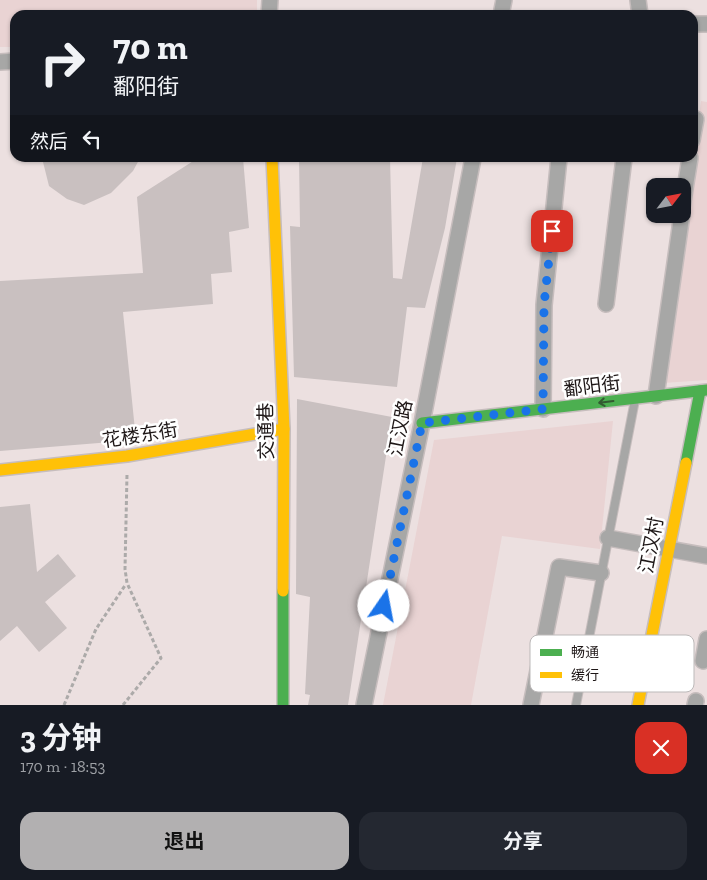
<!DOCTYPE html>
<html lang="zh">
<meta charset="utf-8">
<style>
:root{--surface:#171b24;--page:#242831;--text:#f1f3f6;--muted:#9ea1a6;--accent:#b2b0b1}
body{margin:0;font-family:"Zilla Slab","Noto Sans SC",serif;background:var(--page);color:var(--text);height:100vh;display:flex;flex-direction:column;font-size:19px;white-space:nowrap}
*{box-sizing:border-box;margin:0}
p{font-size:16px;color:var(--muted)}
.icon{flex:none;width:28px;height:28px;fill:none;stroke:currentColor;stroke-width:2;stroke-linecap:round;stroke-linejoin:round}
.map{position:relative;height:705px;overflow:hidden}
.side{display:flex;flex-direction:column;background:var(--surface);flex:1}
.side>*{flex:none}
.guide{position:absolute;left:10px;top:10px;width:688px;height:152px;border-radius:15px;box-shadow:0 1px 4px #0004;background:#171b24;color:var(--text);overflow:hidden}
.needle{width:32px;rotate:58deg}
.fabs{position:absolute;left:646px;top:178px;display:grid;gap:10px}
.fabs a{display:grid;place-items:center;width:45px;height:45px;border-radius:10px;background:var(--surface);box-shadow:0 1px 4px #0004;font-size:25px}
.pin{position:absolute;display:grid;place-items:center;width:42px;height:42px;color:#fff;margin:-21px;border-radius:10px;box-shadow:0 2px 8px #0006}
.me{position:absolute;width:55px;margin:-28px;rotate:12deg;stroke-linejoin:round;filter:drop-shadow(0 0 4px #0008)}
.turn{display:flex;align-items:center;gap:18px;height:105px;padding:0 20px;font-size:22px}
.turn .icon{width:65px;height:65px;stroke-width:2.5}
.turn b{display:block;font-size:35px;line-height:42px}
.then{display:flex;align-items:center;height:48px;padding:0 20px;background:#0003;gap:10px;font-size:19px}
.round{display:grid;place-items:center;flex:none;width:52px;height:52px;border-radius:15px;background:var(--page)}
.head{display:flex;align-items:center;justify-content:space-between;height:85px;padding:0 20px}
h1{font-size:30px;font-weight:700;line-height:38px}
.button{display:flex;gap:10px;margin-top:auto;padding:10px 20px}
.button a{flex:1;height:58px;border-radius:15px;background:var(--accent);color:#111;font-size:20px;font-weight:700;line-height:58px;text-align:center}
.button a+a{background:var(--page);color:var(--text)}
.map>svg:first-child{display:block}
</style>
<div class="map">
<svg width="707" height="705" viewBox="0 0 707 705">
<rect width="100%" height="100%" fill="#ece0e0"/>
<g fill="#e9d3d3">
<polygon points="0,0 257,0 257,15 15,15 15,47 0,47"/>
<polygon points="701,101 707,102 707,380 663,383"/>
<polygon points="613,421 600,549 502,536 471,705 383,705 434,440"/>
</g>
<g fill="#c9c0c0">
<polygon points="42,158 140,158 133,171 111,193 84,205 67,199 49,186"/>
<polygon points="198,158 243,158 249,228 229,232 232,272 211,274 213,304 123,312 136,440 0,451 0,281 143,273 137,197"/>
<polygon points="299,158 390,158 393,278 402,279 423,158 457,158 445,228 425,308 407,307 397,387 294,377 290,226 300,227"/>
<polygon points="297,399 392,417 348,705 308,705 310,695 305,694 310,597 296,594"/>
<polygon points="30,504 37,572 58,554 76,576 45,602 67,628 39,652 17,626 0,641 0,507"/>
</g>
<g fill="none" stroke-linecap="round" stroke-linejoin="round">
<g stroke="#c6bdbd" stroke-width="10">
<polyline id="lane" points="576,705 635,400"/>
</g>
<g stroke="#c6bdbd" stroke-width="18">
<g id="street">
<polyline points="638,0 640,15"/>
<polyline points="269,15 270,0"/>
<polyline points="501,15 504,0"/>
<polyline points="692,24 707,24"/>
<polyline points="0,62 15,61"/>
<polyline points="692,118 696,119 692,140"/>
<polyline points="682,207 690,158"/>
<polyline points="606,304 624,158"/>
<polyline points="656,396 682,214"/>
<polyline points="543,409 544,305 559,158"/>
<polyline points="608,538 707,556"/>
<polyline points="703,661 707,639"/>
<polyline points="364,705 422,423 473,158"/>
<polyline points="531,705 559,567 601,573"/>
<polyline points="695,705 696,701"/>
</g>
</g>
<g stroke="#c6bdbd" stroke-width="14">
<g id="fast">
<polyline points="422,423 707,390"/>
<polyline points="686,463 700,391"/>
<polyline points="283,705 283,591"/>
</g>
</g>
<g stroke="#c6bdbd" stroke-width="14">
<g id="slow">
<polyline points="272,158 284,429 283,591"/>
<polyline points="0,470 127,456 284,429"/>
<polyline points="638,705 686,463"/>
</g>
</g>
<g stroke="#acaaa9" stroke-width="3" stroke-dasharray="4 2.5" stroke-linecap="butt">
<polyline points="64,705 96,629 126,584"/>
<polyline points="123,705 161,658 127,583 125,569 127,474"/>
</g>
<use href="#lane" stroke="#a7a7a6" stroke-width="8"/>
<use href="#street" stroke="#a7a7a6" stroke-width="15"/>
<use href="#fast" stroke="#4caf50" stroke-width="11"/>
<use href="#slow" stroke="#ffc107" stroke-width="11"/>
</g>
<defs><path id="oneway-shaft" d="M-6 0H5M1.5-3L5.5 0L1.5 3" fill="none" stroke-width="1.6" stroke-linecap="round" stroke-linejoin="round" transform="scale(1.25)"/></defs>
<use stroke="#335b31" href="#oneway-shaft" transform="translate(606 402) rotate(173)"/>
<g fill="none" stroke-linecap="round" stroke-linejoin="round">
<polyline stroke="#1a73e8" stroke-width="9" stroke-dasharray="0 16.2" points="384,606 422,423 543,409 544,305 552,231"/>
</g>
<g text-anchor="middle" dominant-baseline="central" stroke-width="5" stroke-linejoin="round" paint-order="stroke">
<g font-size="19" fill="#1e1717" stroke="#fff">
<text transform="translate(592 386) rotate(-7)">鄱阳街</text>
<text transform="translate(400 428) rotate(-79)">江汉路</text>
<text transform="translate(266 431) rotate(-91)">交通巷</text>
<text transform="translate(140 435) rotate(-9)">花楼东街</text>
<text transform="translate(651 545) rotate(-79)">江汉村</text>
</g>
</g>
<rect x="530" y="635" width="164" height="57" rx="8" fill="#fff" stroke="#bcb9b9" stroke-width="1"/>
<rect x="540" y="649" width="22" height="7" fill="#4caf50"/>
<rect x="540" y="672" width="22" height="6" fill="#ffc107"/>
<g font-size="14" fill="#1e1717">
<text x="571" y="657">畅通</text>
<text x="571" y="680">缓行</text>
</g>
</svg>
<div class="fabs">
<a><svg class="needle" viewBox="-14 -14 28 28"><path d="M0-13l5 13h-10z" fill="#e53935"/><path d="M0 13l5-13h-10z" fill="#9ea1a6"/></svg></a>
</div>
<div class="pin" style="left:552px;top:231px;background:#d93025"><svg class="icon" aria-label="arrive" viewBox="0 0 24 24"><path d="M6 21V4h12l-3 4 3 4H6"/></svg></div>
<svg class="me" style="left:384px;top:606px" viewBox="-20 -20 40 40"><circle r="19" fill="#fff"/><path d="M0-13L10 11 0 6-10 11z" fill="#1a73e8"/></svg>
<div class="guide">
<div class="turn"><svg class="icon" aria-label="right" viewBox="0 0 24 24"><path d="M7 20v-9h11M14 6l5 5-5 5"/></svg><div><b>70 m</b>鄱阳街</div></div>
<div class="then">然后<svg class="icon" aria-label="left" viewBox="0 0 24 24"><path d="M17 20v-9H6M10 6l-5 5 5 5"/></svg></div>
</div>
</div>
<section class="side">
<div class="head"><div><h1>3 分钟</h1><p>170 m · 18:53</p></div><a class="round" style="background:#d93025;color:#fff"><svg class="icon" aria-label="close" viewBox="0 0 24 24"><path d="M6 6l12 12M18 6L6 18"/></svg></a></div>
<div class="button"><a>退出</a><a>分享</a></div>
</section>
